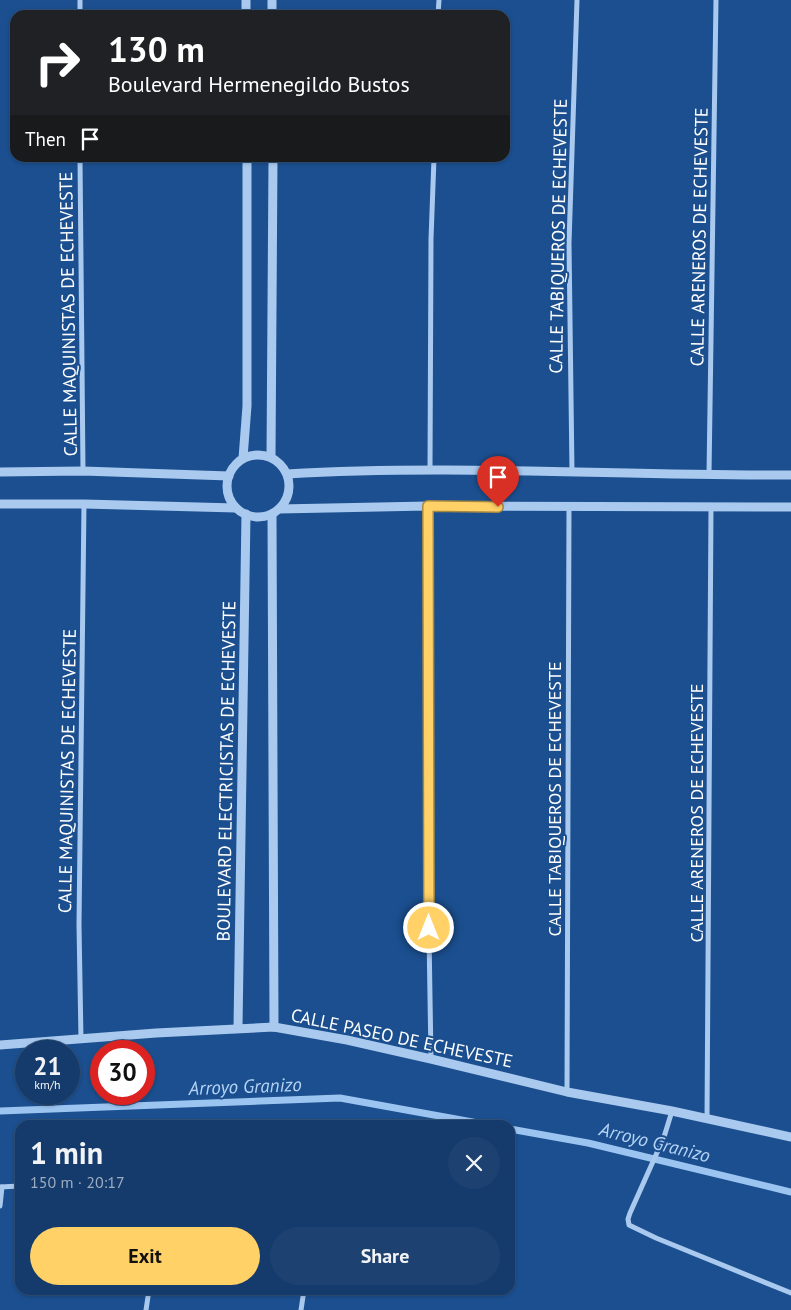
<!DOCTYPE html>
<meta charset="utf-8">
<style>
:root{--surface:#143b6b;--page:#1d4271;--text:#f1f3f6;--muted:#9dadc1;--line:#33557e;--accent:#ffd166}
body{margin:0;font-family:"PT Sans",sans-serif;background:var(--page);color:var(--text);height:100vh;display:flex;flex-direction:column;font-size:19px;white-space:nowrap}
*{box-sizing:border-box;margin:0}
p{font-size:16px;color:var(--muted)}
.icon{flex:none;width:28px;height:28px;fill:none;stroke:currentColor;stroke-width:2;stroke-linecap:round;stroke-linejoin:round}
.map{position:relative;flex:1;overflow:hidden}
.side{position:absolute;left:15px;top:1120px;width:500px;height:175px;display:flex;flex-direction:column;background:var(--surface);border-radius:15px;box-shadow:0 1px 4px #0004,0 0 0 1px var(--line)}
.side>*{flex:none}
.guide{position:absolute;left:10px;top:10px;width:500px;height:152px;border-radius:15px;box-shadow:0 1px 4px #0004,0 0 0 1px var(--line);background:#202124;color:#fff;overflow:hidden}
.speed{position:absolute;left:15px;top:1040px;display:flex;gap:10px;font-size:25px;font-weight:700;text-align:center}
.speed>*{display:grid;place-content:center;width:65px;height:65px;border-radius:50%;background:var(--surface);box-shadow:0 1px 4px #0004,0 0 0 1px var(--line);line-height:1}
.speed small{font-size:12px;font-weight:400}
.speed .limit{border:8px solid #d22;background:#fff;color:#111}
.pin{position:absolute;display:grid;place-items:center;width:42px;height:42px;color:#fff;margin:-51px -21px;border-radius:50% 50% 50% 0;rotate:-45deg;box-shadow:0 0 5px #0007}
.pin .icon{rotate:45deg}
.me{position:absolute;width:55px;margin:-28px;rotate:0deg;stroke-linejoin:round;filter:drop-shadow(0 0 4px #0008)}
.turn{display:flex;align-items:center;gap:18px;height:105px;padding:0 15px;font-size:22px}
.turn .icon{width:65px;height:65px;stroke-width:2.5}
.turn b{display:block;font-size:35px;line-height:42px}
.then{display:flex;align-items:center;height:48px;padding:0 15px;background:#0003;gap:10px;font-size:19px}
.round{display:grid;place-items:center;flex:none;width:52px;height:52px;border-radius:26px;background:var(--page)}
.headline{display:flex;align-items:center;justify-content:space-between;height:85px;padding:0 15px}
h1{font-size:30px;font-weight:800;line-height:38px}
.action{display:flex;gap:10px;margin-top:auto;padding:10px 15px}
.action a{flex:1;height:58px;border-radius:30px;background:var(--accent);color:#111;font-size:20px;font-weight:800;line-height:58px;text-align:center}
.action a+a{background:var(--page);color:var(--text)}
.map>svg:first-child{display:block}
</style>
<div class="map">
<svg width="791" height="1310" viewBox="0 0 791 1310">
<rect width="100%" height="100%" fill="#1b4f8f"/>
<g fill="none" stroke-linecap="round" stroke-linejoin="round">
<g stroke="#9cc4f0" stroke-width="7">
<polyline points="0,1111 340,1098 489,1125"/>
<polyline points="510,1129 588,1143 791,1192"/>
</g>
<g stroke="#a9c9ee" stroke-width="5">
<polyline points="80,0 80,15"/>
<polyline points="438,15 439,0"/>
<polyline points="80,158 83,471"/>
<polyline points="430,470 431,239 434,158"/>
<polyline points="572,472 569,243 577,0"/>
<polyline points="709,475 716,0"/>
<polyline points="428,506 428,872 431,1059"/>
<polyline points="81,1039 79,925 84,504"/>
<polyline points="567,1092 569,507"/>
<polyline points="672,1111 664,1137 630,1213 628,1219 629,1225 656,1238 791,1293"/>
<polyline points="707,1119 711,507"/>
<polyline points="0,1187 20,1186"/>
<polyline points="0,1206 2,1187"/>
<polyline points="146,1310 149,1290"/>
<polyline points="301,1310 304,1290"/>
</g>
<g stroke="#a9c9ee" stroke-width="9">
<polyline points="246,0 246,15"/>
<polyline points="272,0 272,15"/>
<circle cx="258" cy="486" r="31"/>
<polyline points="271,457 273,158"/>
<polyline points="243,458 247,406 247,158"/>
<polyline points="0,472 83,471 229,476"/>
<path d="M 287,474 C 455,464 623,476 791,475"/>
<polyline points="0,504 84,504 236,508"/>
<polyline points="279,509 428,506 791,507"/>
<polyline points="272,514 274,1027"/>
<polyline points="238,1027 246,514"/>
<polyline points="0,1045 156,1033 274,1027 347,1040 431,1059 567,1092 672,1111 791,1137"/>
</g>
</g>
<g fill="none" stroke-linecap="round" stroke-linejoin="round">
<g stroke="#a68842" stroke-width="12">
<polyline id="route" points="429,928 428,506 498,507"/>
</g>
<use href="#route" stroke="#ffd166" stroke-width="9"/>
</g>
<g text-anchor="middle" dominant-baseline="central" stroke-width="4" stroke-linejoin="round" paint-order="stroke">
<g font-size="18" fill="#fff" stroke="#1b4f8f">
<text transform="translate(558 236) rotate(-89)">CALLE TABIQUEROS DE ECHEVESTE</text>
<text transform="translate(699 237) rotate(-89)">CALLE ARENEROS DE ECHEVESTE</text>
<text transform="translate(68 314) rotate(-91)">CALLE MAQUINISTAS DE ECHEVESTE</text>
<text transform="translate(67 771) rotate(-89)">CALLE MAQUINISTAS DE ECHEVESTE</text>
<text transform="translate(226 771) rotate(-89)">BOULEVARD ELECTRICISTAS DE ECHEVESTE</text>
<text transform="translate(554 799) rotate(-90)">CALLE TABIQUEROS DE ECHEVESTE</text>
<text transform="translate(696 813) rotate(-90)">CALLE ARENEROS DE ECHEVESTE</text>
<text transform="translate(402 1038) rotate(12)">CALLE PASEO DE ECHEVESTE</text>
</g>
<g font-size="19" font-style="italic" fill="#b5d3f5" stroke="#1b4f8f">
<text transform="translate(245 1086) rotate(-2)">Arroyo Granizo</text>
<text transform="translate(655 1142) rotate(14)">Arroyo Granizo</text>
</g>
</g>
</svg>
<div class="speed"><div>21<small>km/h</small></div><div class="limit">30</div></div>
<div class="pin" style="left:498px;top:507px;background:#d93025"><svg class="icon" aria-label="arrive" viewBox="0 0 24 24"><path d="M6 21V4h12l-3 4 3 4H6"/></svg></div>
<svg class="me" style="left:429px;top:928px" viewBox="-20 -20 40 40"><circle r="17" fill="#ffd166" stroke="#fff" stroke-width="3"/><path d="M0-11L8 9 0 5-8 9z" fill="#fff"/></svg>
<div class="guide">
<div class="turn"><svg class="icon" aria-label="right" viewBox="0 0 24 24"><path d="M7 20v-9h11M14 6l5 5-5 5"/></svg><div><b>130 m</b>Boulevard Hermenegildo Bustos</div></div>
<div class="then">Then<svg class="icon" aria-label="arrive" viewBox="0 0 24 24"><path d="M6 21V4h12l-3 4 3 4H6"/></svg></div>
</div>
<section class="side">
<div class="headline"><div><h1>1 min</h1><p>150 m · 20:17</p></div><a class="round"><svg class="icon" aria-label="close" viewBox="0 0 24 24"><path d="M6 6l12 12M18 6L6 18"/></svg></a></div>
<div class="action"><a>Exit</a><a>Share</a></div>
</section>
</div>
